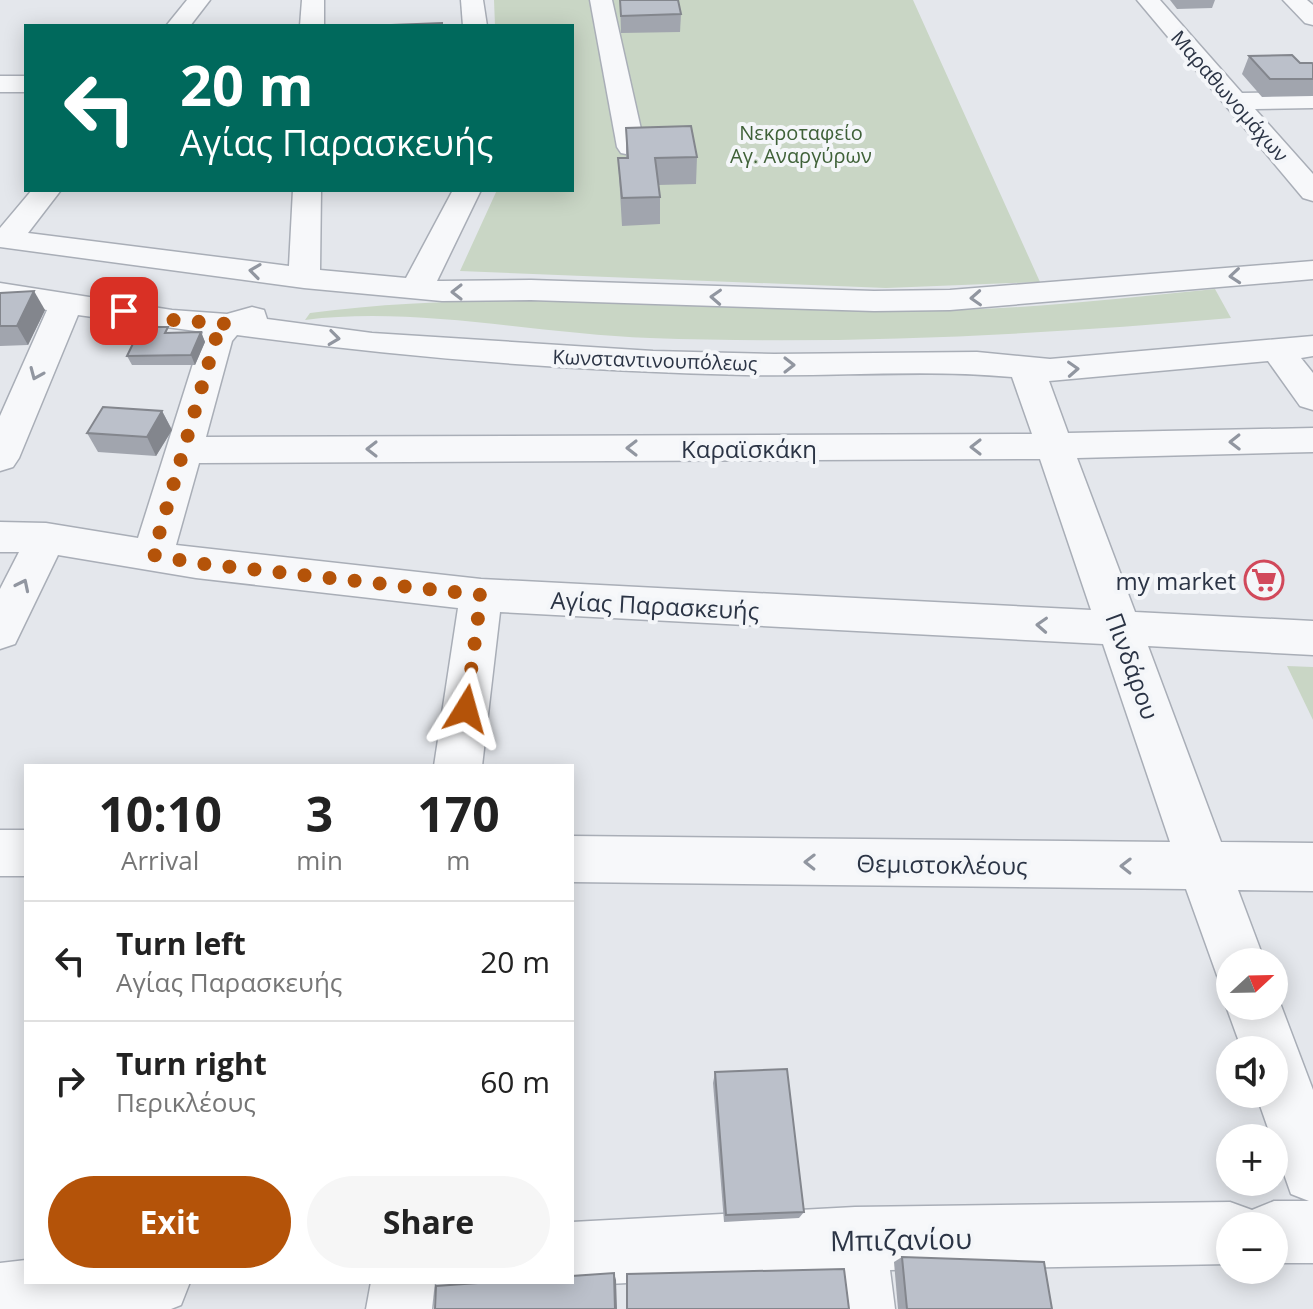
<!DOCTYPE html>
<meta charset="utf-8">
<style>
:root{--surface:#fff;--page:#f6f6f6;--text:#222;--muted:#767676;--line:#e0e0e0;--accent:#b45309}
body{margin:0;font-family:"Open Sans",sans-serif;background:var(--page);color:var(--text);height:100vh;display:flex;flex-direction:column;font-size:30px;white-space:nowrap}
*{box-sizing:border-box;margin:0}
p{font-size:26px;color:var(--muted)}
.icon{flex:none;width:44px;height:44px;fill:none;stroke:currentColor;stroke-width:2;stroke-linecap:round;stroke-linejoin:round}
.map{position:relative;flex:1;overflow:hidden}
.drawer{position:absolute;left:24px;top:764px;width:550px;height:520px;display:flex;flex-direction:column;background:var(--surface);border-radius:0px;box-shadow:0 4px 20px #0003}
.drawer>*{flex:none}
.banner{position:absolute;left:24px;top:24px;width:550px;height:168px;border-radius:0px;box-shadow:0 4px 20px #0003;background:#00695c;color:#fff;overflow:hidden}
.needle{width:52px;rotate:68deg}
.fabs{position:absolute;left:1216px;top:948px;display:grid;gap:16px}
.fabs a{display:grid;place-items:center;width:72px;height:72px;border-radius:50%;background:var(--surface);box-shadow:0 4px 20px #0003;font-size:40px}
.pin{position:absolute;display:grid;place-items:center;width:68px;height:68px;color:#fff;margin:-34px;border-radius:16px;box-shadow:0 4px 12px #0006}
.me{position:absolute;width:88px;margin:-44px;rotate:8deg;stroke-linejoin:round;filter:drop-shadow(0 0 6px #0008)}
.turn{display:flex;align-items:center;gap:28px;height:168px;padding:0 24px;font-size:36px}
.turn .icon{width:104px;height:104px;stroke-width:2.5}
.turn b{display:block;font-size:56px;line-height:68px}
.eta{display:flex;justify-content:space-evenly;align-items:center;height:136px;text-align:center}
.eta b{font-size:48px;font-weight:700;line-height:56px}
.button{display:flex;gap:16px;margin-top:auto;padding:16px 24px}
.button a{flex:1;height:92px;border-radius:48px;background:var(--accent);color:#fff;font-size:32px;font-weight:700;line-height:92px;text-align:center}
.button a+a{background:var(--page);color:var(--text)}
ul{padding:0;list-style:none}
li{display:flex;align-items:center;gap:24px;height:120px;padding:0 24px;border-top:2px solid var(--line)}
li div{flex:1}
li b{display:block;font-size:30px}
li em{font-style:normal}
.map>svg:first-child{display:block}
</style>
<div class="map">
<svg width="1313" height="1309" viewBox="0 0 1313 1309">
<rect width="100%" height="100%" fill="#e4e7ec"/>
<g fill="#c9d6c5">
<polygon points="494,0 913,0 1040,282 886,288 460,271 497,190 572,190 572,26 495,26"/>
<path d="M 1215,289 L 1231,318 C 1037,335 845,345 650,338 C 537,334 416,306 305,320 L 310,313 C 517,286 724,311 932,310 C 1026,310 1121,298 1215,289 Z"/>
<polygon points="1287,666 1313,667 1313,720"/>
</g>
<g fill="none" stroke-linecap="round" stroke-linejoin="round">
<g stroke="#a9aeb7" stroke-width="3">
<g id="minor">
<polygon points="187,0 210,0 190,26 166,26"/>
<polygon points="302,0 324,0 324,26 300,26"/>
<polygon points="461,0 483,0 487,26 463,26"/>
<polygon points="590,0 612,0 645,147 641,153 631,155 621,153 617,147"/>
<polygon points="1137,0 1160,0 1242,93 1313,92 1313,108 1255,109 1313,174 1313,201 1303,198"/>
<polygon points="1283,0 1307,0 1313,5 1313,25 1305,23"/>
<rect x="0" y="76" width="26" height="16"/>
<polygon points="32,190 61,190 28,233 289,266 293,190 321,190 320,270 406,278 453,190 481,190 437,281 442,281 531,280 874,291 950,290 1313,261 1313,279 950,310 874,311 531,300 442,301 304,288 0,247 0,228"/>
<path d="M 0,283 L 172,310 L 227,314 L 252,307 L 264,310 L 267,319 L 372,333 L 653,351 L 774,354 L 977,352 L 1050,359 L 1313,336 L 1313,356 L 1301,358 L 1313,373 L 1313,410 L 1300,406 L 1268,361 L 1049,381 L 1068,433 L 1313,428 L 1313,452 L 1077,458 L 1135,612 L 1313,621 L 1313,655 L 1148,646 L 1221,842 L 1313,843 L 1313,891 L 1238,890 L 1265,962 L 1230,962 L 1230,985 L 1219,981 L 1186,889 L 572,882 L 572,836 L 1170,842 L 1103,644 L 500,612 L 482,766 L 434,766 L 458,608 L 196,578 L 58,555 L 15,644 L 0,649 L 0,589 L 19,552 L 0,552 L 0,522 L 46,523 L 138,538 L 203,332 L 78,315 L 19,458 L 13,467 L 0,471 L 0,416 L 47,310 L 0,303 ZM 237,335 C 406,358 575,371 745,375 C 834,377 924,369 1012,377 L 1032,434 L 206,437 L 232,341 ZM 1040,459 L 1091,610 L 481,579 L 176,545 L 199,463 Z"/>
<rect x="0" y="830" width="26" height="46"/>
<polygon points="1274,987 1313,1090 1313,1263 1274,1263 1274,1226 1230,1226 1230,1264 890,1270 895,1309 829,1309 826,1272 572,1286 563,1282 572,1282 572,1222 855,1207 1230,1202 1252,1210 1274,1201 1309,1201 1291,1194 1256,1094 1274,1094 1274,1050 1242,1050 1226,1006 1230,997 1230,1006 1274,1006"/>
<polygon points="26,1260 26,1282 190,1282 181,1305 171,1309 0,1309 0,1263"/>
<polygon points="371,1282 435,1282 432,1309 366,1309"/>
</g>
</g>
<use href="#minor" fill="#f7f8fa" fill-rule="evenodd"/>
</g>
<g fill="#a1a5ae">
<polygon points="620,0 681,14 680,32 621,33"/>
<polygon points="1170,0 1215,0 1212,8 1177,9"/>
<polygon points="1249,56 1313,64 1313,96 1262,97 1242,74"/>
<polygon points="626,128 697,157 696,184 658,185 660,197 660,224 622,226 618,158 626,158"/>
<polygon points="0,293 45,310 28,345 0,346"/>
<polygon points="201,332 205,342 195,365 132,365 127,356 171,333"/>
<polygon points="162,411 172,430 156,456 98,452 87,433"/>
<polygon points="715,1072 804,1212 799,1218 724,1222 713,1083"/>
<polygon points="902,1257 1052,1309 898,1309 894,1262"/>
</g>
<g fill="#83868d">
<polygon points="34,291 45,310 28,345 17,326"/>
<polygon points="201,332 205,342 195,365 191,355"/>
<polygon points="162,411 172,430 156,456 147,437"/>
<polygon points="614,1273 616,1280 617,1309 615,1309"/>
</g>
<g fill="#bbc0ca" stroke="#83868d" stroke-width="2">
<polygon points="620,0 678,0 681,14 621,16"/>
<polygon points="442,23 442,26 392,26 392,25"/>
<polygon points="1292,55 1300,63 1312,63 1313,64 1313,79 1270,79 1249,56"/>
<polygon points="691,126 697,157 655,158 660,197 622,198 618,158 628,158 626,128"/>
<polygon points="34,291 17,326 0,326 0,293"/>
<polygon points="141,327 168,327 165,333 201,332 191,355 127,356"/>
<polygon points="103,407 162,411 147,437 87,433"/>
<polygon points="787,1069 804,1212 726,1215 715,1072"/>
<polygon points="902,1257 1044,1262 1052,1309 907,1309"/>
<polygon points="844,1269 849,1309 627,1309 627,1274"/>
<polygon points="614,1273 615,1309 435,1309 436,1286 492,1282 572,1282 572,1276"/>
</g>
<defs><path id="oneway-chevron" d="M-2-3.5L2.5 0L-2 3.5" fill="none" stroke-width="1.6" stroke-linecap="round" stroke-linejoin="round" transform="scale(2)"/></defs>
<g stroke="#9196a0">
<use href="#oneway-chevron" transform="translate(255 271) rotate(-172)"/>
<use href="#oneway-chevron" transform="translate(1235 276) rotate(175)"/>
<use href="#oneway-chevron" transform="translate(457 292) rotate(-180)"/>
<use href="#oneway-chevron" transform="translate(716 297) rotate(-177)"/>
<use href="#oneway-chevron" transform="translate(976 298) rotate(177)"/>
<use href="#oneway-chevron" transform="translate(334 338) rotate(7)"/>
<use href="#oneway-chevron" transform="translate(789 365)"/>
<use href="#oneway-chevron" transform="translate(1073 369) rotate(-3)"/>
<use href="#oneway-chevron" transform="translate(36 374) rotate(113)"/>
<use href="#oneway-chevron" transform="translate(1235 442) rotate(179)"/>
<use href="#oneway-chevron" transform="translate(976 447) rotate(180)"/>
<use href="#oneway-chevron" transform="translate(632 448) rotate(180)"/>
<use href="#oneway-chevron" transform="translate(372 449) rotate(180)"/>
<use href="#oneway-chevron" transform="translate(23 585) rotate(-64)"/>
<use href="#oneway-chevron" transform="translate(1042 625) rotate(-177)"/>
<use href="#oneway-chevron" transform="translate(810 862) rotate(-179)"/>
<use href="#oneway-chevron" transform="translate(1126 866) rotate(-179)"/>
</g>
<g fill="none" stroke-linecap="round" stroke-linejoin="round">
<polyline stroke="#b45309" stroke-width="14" stroke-dasharray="0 25.2" points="124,311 172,320 229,324 216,338 153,555 196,563 481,595 466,709"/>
</g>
<defs>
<g id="supermarket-ring" transform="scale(2)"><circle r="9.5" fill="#f4f6f9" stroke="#d1495b" stroke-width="1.5"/><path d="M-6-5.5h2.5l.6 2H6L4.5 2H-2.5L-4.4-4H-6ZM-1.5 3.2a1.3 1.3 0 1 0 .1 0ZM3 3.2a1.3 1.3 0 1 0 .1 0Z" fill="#d1495b"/></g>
</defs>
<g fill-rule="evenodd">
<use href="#supermarket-ring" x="1264" y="580"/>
</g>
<g text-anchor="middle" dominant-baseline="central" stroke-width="8" stroke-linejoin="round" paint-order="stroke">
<g font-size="20" fill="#2b3445" stroke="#f4f6f9">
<text transform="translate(1230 96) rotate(49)">Μαραθωνομάχων</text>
<text transform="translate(655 360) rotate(2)">Κωνσταντινουπόλεως</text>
</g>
<g font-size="20" fill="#3f6138" stroke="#f4f6f9">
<text x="801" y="132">Νεκροταφείο<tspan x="801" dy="23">Αγ. Αναργύρων</tspan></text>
</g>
<g font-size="24" fill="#2b3445" stroke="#f4f6f9">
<text x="749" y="448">Καραϊσκάκη</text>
<text transform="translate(655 605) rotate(3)">Αγίας Παρασκευής</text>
<text transform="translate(1133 666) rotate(70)">Πινδάρου</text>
<text transform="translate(942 864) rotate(1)">Θεμιστοκλέους</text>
</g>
<g font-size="24" fill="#2b3445" stroke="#f4f6f9" text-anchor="end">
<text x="1236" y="580">my market</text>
</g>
<g font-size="28" fill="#2b3445" stroke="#f4f6f9">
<text transform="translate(901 1239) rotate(-1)">Μπιζανίου</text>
</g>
</g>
</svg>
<div class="fabs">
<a><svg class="needle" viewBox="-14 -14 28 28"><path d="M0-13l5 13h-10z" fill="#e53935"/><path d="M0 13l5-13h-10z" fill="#767676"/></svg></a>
<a><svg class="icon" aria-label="sound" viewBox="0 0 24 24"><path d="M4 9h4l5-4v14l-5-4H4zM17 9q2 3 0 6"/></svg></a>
<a>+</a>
<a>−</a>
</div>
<div class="pin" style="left:124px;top:311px;background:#d93025"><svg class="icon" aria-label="arrive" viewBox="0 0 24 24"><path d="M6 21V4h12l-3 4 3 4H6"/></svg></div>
<svg class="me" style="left:466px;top:709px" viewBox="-20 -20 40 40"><path d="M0-17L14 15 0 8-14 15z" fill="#b45309" stroke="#fff" stroke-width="4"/></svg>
<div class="banner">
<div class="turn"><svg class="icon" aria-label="left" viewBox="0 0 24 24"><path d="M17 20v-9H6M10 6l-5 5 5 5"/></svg><div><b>20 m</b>Αγίας Παρασκευής</div></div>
</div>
<section class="drawer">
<div class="eta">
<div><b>10:10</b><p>Arrival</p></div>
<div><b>3</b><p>min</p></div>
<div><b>170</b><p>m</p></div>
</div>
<ul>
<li><svg class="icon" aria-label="left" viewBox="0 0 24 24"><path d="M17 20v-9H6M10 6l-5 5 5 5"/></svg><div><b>Turn left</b><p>Αγίας Παρασκευής</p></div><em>20 m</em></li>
<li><svg class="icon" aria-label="right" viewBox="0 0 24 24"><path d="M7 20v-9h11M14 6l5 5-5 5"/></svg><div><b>Turn right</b><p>Περικλέους</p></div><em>60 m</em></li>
</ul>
<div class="button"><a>Exit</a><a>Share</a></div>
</section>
</div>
